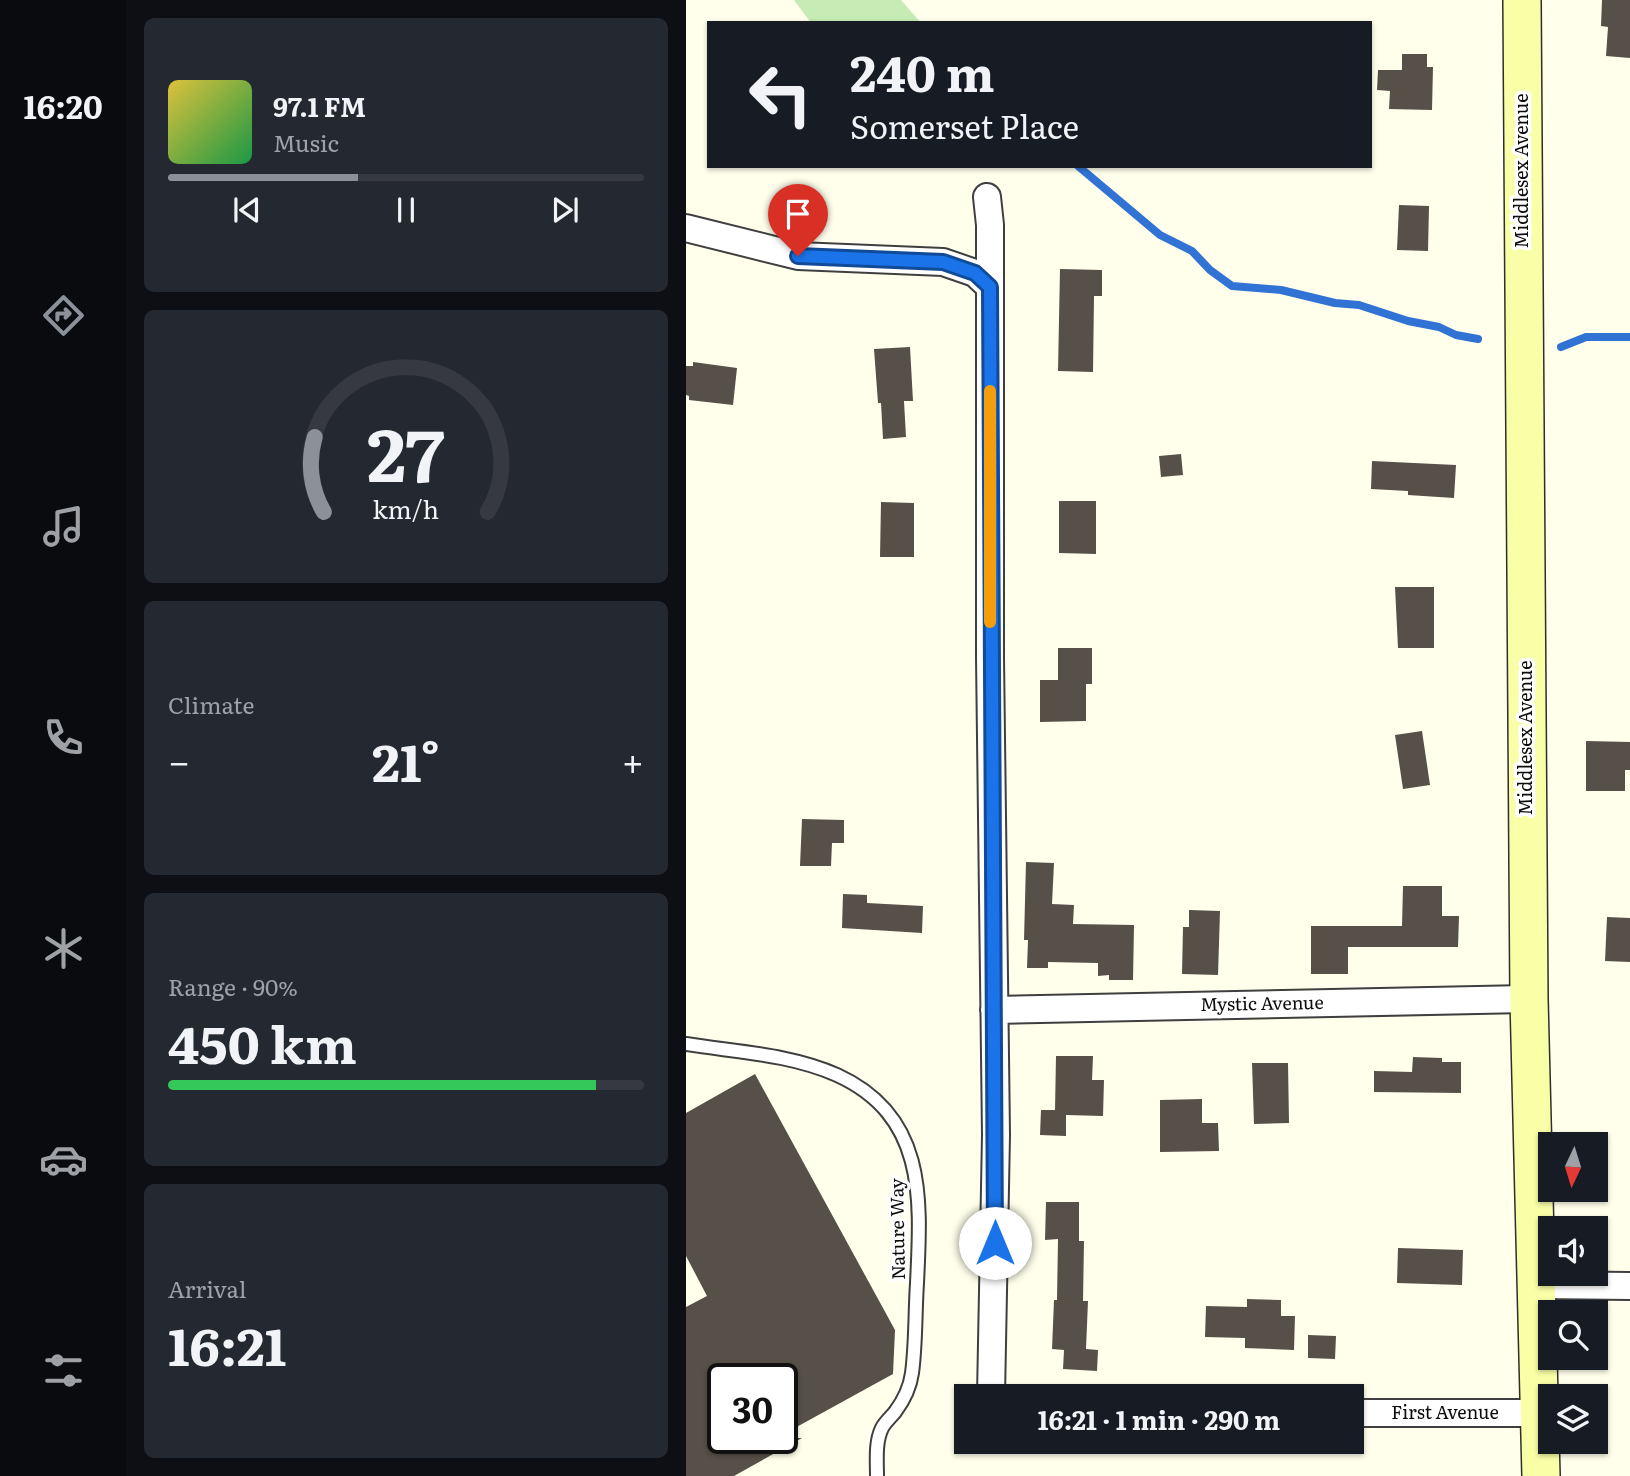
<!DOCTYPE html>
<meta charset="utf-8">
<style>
:root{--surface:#171b24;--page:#242831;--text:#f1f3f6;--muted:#9ea1a6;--line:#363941;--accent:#8c9099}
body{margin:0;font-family:Literata,serif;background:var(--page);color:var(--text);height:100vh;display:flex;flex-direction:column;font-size:26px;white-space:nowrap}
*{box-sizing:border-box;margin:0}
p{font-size:23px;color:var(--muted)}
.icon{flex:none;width:38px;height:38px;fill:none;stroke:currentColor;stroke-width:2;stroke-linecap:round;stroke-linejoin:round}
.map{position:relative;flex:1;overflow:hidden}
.side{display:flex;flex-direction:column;gap:18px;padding:18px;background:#0d0f14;width:560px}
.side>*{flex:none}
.top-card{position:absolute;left:21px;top:21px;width:665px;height:147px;border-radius:0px;box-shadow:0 2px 5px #0004;background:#171b24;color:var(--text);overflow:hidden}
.needle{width:46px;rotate:184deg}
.fabs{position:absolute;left:852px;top:1132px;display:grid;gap:14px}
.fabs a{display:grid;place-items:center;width:70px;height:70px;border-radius:0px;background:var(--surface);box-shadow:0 2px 5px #0004;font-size:35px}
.speed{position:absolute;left:21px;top:1363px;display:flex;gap:14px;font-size:35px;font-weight:700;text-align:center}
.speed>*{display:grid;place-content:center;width:91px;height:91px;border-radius:50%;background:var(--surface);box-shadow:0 2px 5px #0004;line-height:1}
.speed .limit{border:4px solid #111;border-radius:10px;background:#fff;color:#111}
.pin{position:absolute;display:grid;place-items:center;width:60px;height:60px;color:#fff;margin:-72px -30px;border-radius:50% 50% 50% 0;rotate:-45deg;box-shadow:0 0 7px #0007}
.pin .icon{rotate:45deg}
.me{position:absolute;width:77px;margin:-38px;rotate:0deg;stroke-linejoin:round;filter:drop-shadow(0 0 5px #0008)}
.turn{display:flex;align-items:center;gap:24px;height:147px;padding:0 28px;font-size:32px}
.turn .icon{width:91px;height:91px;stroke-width:2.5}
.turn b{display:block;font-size:49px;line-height:60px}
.big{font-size:52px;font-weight:700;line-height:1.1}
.side .card{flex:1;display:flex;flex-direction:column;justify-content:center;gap:10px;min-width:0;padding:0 24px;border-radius:10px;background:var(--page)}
.side .dial{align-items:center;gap:0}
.dial svg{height:182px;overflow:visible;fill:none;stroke:var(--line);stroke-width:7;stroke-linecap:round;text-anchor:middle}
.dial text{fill:var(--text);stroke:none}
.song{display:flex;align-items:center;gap:21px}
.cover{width:84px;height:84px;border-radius:10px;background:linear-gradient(135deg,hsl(50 70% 55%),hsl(140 70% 35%))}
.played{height:7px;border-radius:4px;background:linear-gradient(90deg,var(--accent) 40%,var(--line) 40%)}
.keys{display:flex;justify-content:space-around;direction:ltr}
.heat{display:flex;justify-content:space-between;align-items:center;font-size:38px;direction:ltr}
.charge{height:10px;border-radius:5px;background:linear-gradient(90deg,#34c759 90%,var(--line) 0)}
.trip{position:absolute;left:268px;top:1384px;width:410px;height:70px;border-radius:0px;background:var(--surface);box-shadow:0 2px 5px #0004;font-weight:700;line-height:70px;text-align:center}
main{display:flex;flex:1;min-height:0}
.dock{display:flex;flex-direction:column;width:126px;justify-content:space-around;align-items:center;background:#090b0e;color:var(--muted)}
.dock .icon{width:49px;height:49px}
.dock .on{color:var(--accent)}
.dock b{font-size:32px;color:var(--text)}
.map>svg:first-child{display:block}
.green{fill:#c6ebb4}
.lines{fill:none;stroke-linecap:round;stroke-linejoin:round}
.stream{stroke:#3173d4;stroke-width:8}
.building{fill:#565048}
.lane-casing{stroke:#3f3f3f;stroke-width:16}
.street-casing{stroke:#3f3f3f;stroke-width:30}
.secondary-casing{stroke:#2e2e2e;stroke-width:40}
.lane{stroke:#fff;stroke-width:12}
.street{stroke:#fff;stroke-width:26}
.secondary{stroke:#f8ffa7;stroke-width:37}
.route-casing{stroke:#114b97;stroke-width:18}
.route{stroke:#1a73e8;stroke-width:12}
.slow{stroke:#f59e0b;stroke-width:12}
.labels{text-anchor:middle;stroke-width:7;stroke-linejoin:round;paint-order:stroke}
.street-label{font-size:18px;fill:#0c0c0c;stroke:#fff}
</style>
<main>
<nav class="dock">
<b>16:20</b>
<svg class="icon on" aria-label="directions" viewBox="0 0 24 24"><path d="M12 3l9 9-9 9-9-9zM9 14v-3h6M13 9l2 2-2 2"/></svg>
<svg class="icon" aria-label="music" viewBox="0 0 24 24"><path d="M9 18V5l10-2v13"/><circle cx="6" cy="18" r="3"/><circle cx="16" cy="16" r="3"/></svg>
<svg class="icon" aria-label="phone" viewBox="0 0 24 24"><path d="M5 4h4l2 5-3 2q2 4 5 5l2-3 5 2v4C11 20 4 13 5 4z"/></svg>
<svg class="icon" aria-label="climate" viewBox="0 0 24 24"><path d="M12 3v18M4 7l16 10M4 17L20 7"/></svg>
<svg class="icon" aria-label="car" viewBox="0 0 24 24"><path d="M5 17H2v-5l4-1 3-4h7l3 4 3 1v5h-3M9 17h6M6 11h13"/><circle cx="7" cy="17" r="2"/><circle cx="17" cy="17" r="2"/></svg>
<svg class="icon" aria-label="filters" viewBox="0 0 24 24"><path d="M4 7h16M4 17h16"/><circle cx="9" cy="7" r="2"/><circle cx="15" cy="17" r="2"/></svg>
</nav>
<section class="side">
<div class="card">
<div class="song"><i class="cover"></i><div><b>97.1 FM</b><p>Music</p></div></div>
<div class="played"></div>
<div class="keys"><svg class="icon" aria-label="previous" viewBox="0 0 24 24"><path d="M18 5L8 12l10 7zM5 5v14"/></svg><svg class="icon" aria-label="pause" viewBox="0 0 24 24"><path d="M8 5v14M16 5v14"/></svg><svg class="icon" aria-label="next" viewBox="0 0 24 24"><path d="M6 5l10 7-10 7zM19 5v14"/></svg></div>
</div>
<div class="card dial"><svg viewBox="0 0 100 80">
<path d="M14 69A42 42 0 1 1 86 69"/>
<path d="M14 69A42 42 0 0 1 10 36" stroke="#8c9099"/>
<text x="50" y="56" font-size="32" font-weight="700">27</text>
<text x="50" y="72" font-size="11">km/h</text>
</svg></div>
<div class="card"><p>Climate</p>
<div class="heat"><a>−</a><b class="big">21°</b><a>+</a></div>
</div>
<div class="card"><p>Range · 90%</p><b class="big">450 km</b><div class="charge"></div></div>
<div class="card"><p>Arrival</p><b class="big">16:21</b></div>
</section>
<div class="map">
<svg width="944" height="1476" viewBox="0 0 944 1476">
<rect width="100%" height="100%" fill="#ffffec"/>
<path class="green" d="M 108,0 L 215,0 L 235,23 L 125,23 Z"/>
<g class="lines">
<path class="stream" d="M 392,166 L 474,235 L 506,251 L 524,270 L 546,286 L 595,290 L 649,303 L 673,305 L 722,321 L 753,327 L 770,335 L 792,339
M 875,347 L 900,337 L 944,337"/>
</g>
<path class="building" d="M 916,0 L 944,0 L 944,58 L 920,56 L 922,27 L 915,26 Z
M 716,54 L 741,54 L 741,67 L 747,67 L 746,110 L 703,109 L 704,91 L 691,90 L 692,70 L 716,70 Z
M 713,205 L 743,206 L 742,251 L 711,250 Z
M 374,269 L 416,270 L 416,296 L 408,296 L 407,372 L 372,371 Z
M 224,347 L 227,401 L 218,401 L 220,437 L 197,439 L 195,403 L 192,403 L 188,349 Z
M 7,362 L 51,368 L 47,405 L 3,400 L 3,396 L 0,395 L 0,366 L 7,366 Z
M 495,454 L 497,475 L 475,477 L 473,456 Z
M 686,461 L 770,465 L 768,498 L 722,495 L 722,491 L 685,489 Z
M 373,501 L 410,501 L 410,554 L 373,553 Z
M 195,502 L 228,503 L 228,557 L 194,557 Z
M 709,587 L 748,587 L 748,648 L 712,648 Z
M 372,648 L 406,648 L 406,684 L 400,684 L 400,721 L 354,722 L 354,680 L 372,680 Z
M 736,731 L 744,785 L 717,789 L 709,735 Z
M 900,741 L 944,742 L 944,770 L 939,770 L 939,791 L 900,791 Z
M 116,819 L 158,820 L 158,843 L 146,843 L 145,866 L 114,866 Z
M 340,862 L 368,863 L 366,904 L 388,905 L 387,924 L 448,925 L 447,980 L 423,980 L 423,975 L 412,976 L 412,963 L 362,962 L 362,968 L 341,968 L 342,940 L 338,940 Z
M 717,886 L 756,886 L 756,916 L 773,916 L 772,947 L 662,947 L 662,974 L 625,974 L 625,926 L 716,926 Z
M 157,894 L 181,895 L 181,903 L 237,906 L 236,933 L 156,928 Z
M 503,910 L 534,911 L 532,975 L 496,974 L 497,927 L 503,927 Z
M 921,917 L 944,918 L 944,962 L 919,961 Z
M 370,1056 L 407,1056 L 406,1080 L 418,1080 L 417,1116 L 380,1115 L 380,1136 L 354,1135 L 355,1110 L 369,1110 Z
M 727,1057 L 756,1058 L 756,1062 L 775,1062 L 775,1093 L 688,1092 L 688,1071 L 726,1072 Z
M 566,1063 L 602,1063 L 603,1123 L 568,1124 Z
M 69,1074 L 209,1330 L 207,1374 L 96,1435 L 96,1379 L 37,1379 L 37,1438 L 116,1438 L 48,1476 L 0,1476 L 0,1307 L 21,1296 L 0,1256 L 0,1113 Z
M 516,1099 L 516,1123 L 532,1123 L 533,1151 L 474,1152 L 474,1100 Z
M 360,1202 L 393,1202 L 393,1241 L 398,1241 L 397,1301 L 402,1301 L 400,1349 L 412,1350 L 411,1371 L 377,1369 L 378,1350 L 366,1349 L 368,1300 L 371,1300 L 372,1239 L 359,1240 Z
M 712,1248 L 777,1250 L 776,1285 L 711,1283 Z
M 561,1299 L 595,1300 L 595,1316 L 609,1316 L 608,1350 L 559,1348 L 559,1338 L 519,1337 L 520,1306 L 561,1307 Z
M 622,1335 L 650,1336 L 649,1359 L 622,1358 Z"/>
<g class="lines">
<g class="lane-casing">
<path id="lane" d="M 0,1044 C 50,1052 104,1054 151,1075 C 241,1116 235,1199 231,1283 C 229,1313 230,1343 226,1373 C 224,1388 218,1400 209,1412 C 205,1417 199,1422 196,1428 C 189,1442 191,1461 191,1476"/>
</g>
<g class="street-casing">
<path id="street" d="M 301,197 L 304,225 L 304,657 L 310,1135 L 305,1396
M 0,228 L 112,256 L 257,262 L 289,273 L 304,287
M 308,1010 L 843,999
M 850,1285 L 944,1286
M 665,1413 L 853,1413"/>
</g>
<g class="secondary-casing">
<path id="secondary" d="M 836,0 L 843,999 L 855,1476"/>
</g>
<use href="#lane" class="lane"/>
<use href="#street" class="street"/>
<use href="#secondary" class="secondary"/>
</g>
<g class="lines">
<g class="route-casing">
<path id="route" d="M 112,256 L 257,262 L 289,273 L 304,287 L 309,1243"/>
</g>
<use href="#route" class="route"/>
<path class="slow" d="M 304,391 L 304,622"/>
</g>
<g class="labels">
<g class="street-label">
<text transform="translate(836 171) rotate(-90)" y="6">Middlesex Avenue</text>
<text transform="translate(840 738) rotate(-90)" y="6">Middlesex Avenue</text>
<text transform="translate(576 1004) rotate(-1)" y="6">Mystic Avenue</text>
<text transform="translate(212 1229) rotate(-91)" y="6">Nature Way</text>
<text x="759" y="1419">First Avenue</text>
</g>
</g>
</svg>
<div class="fabs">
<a><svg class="needle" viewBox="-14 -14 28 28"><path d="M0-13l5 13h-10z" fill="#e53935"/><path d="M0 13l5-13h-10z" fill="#9ea1a6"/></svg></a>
<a><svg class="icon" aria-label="sound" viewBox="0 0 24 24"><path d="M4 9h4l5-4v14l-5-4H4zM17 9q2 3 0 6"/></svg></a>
<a><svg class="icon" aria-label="search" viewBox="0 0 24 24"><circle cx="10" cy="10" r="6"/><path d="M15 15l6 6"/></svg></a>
<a><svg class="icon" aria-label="layers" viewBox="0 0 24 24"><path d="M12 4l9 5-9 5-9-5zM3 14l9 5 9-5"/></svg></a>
</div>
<div class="speed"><div class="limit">30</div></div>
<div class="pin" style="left:112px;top:256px;background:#d93025"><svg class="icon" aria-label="arrive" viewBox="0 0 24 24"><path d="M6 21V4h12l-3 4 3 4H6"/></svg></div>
<svg class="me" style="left:309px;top:1243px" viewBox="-20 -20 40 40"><circle r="19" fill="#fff"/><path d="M0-13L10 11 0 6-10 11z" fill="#1a73e8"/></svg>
<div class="trip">16:21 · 1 min · 290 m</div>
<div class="top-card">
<div class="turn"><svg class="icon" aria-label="left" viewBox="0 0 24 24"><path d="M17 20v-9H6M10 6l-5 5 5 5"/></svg><div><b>240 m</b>Somerset Place</div></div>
</div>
</div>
</main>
